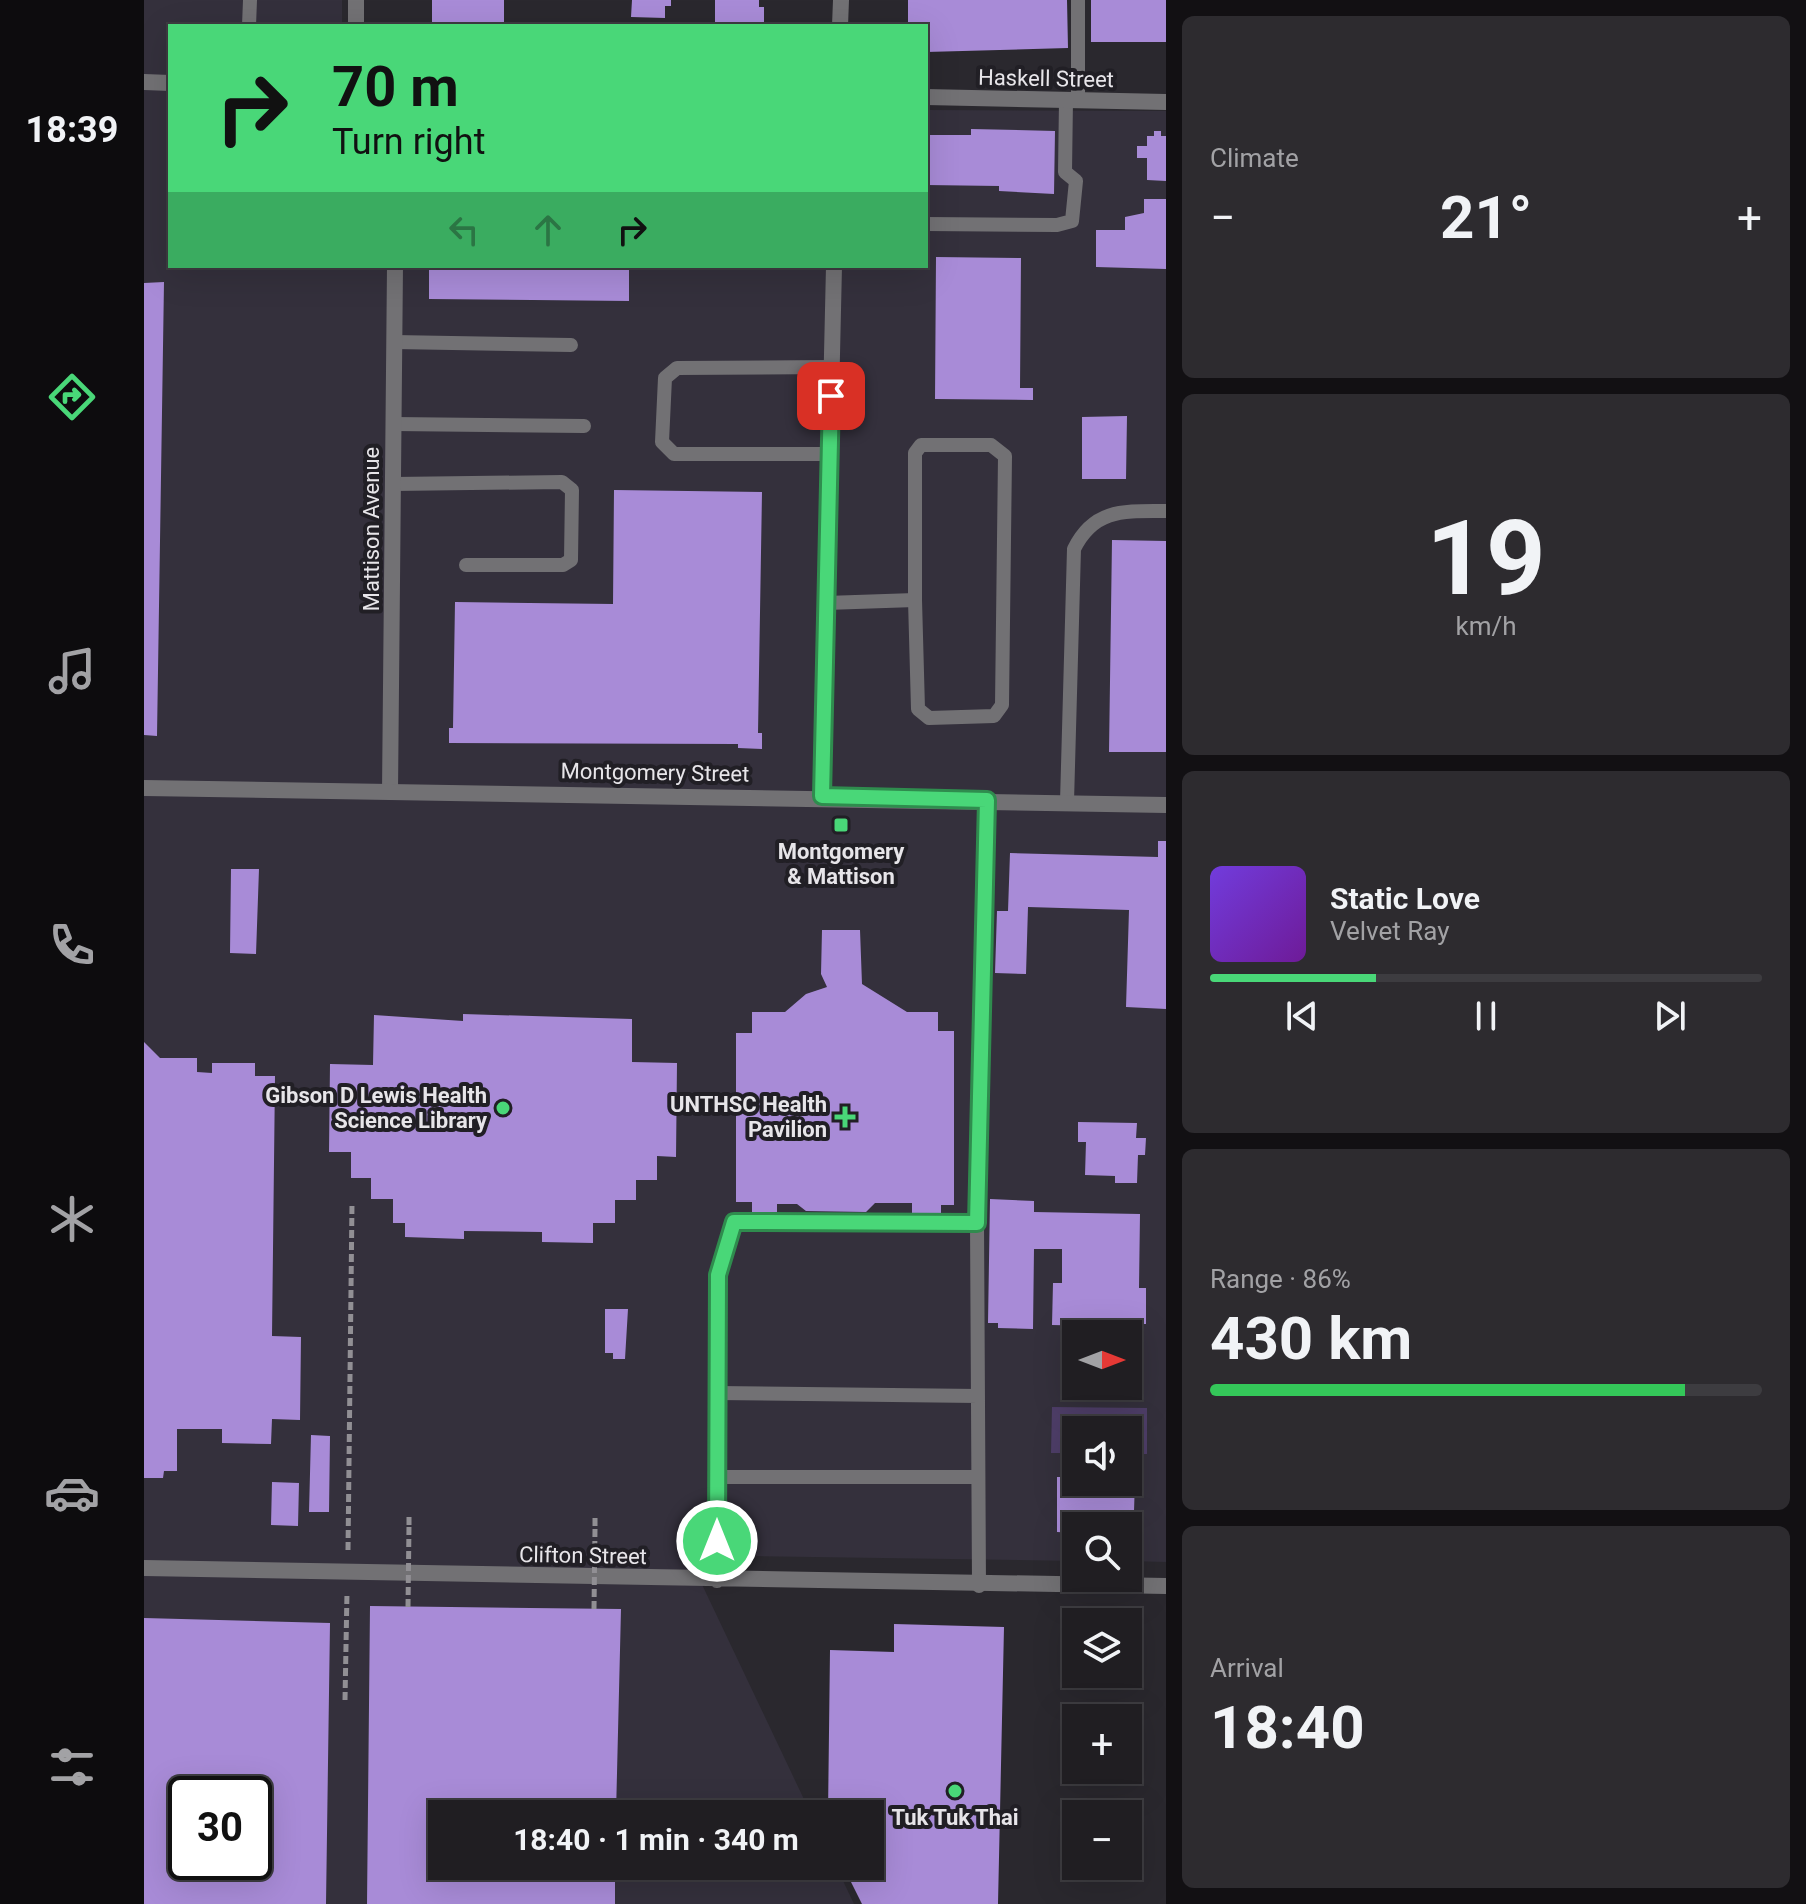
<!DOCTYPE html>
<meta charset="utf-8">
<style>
:root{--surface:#201e22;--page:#2d2b2f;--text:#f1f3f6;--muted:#a2a2a5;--line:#3d3c40;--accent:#49d778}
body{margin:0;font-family:Roboto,sans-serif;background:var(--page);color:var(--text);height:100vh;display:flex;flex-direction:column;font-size:30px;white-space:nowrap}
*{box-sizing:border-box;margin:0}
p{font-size:26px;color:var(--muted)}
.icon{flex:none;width:44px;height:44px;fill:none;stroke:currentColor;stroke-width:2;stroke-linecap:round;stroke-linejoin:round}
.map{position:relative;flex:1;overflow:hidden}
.panel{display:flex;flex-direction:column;gap:16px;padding:16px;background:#121013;width:640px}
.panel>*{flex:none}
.banner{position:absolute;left:24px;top:24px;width:760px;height:244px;border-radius:0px;box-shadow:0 8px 32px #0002,0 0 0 2px var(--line);background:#49d778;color:#111;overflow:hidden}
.needle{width:52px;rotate:90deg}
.tools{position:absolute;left:918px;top:1320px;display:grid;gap:16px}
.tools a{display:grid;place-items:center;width:80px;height:80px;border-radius:0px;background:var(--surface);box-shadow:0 8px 32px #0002,0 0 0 2px var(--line);font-size:40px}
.speed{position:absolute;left:24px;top:1776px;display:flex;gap:16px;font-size:40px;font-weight:700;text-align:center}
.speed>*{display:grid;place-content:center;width:104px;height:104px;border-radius:50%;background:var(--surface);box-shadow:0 8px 32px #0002,0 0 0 2px var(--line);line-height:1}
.speed .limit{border:4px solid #111;border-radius:12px;background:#fff;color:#111}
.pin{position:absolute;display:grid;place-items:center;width:68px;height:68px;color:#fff;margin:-34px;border-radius:16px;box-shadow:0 4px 12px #0006}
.me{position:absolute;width:88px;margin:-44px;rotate:0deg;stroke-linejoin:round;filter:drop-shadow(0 0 6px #0008)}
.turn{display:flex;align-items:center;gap:28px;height:168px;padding:0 32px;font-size:36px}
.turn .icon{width:104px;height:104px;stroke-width:2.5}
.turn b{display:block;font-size:56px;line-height:68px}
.lanes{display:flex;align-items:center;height:76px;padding:0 32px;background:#0003;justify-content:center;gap:40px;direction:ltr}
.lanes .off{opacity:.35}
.big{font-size:60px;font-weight:700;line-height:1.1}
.panel .widget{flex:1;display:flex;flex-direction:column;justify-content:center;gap:12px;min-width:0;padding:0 28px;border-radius:12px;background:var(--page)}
.panel .dial{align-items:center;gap:0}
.dial b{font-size:104px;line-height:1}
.song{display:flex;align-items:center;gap:24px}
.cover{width:96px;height:96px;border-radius:12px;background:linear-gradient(135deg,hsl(260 70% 55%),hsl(280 70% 35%))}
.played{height:8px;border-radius:4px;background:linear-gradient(90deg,var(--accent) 30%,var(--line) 30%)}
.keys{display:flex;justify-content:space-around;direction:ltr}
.heat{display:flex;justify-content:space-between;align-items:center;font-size:44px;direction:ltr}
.charge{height:12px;border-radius:6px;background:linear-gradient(90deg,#34c759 86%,var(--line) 0)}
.trip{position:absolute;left:284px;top:1800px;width:456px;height:80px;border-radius:0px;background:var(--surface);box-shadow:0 8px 32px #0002,0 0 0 2px var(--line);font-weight:700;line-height:80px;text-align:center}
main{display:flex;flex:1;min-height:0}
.menu{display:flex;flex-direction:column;width:144px;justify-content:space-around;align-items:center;background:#0d0c0e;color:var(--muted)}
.menu .icon{width:56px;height:56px}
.menu .on{color:var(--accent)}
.menu b{font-size:36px;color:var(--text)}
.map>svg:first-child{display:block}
.built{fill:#34303c;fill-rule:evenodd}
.green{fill:#4e3e68}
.building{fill:#a88bd7;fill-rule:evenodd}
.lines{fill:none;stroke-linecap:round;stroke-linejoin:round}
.path{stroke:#918f94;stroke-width:5;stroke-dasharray:8 4;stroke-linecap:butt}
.service{stroke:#727174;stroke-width:14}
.minor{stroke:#727174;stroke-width:16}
.tertiary{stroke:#727174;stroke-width:16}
.path-bridge{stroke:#918f94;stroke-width:5;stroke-dasharray:8 4;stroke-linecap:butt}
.route-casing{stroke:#2f8c4e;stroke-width:20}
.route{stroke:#49d778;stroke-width:14}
.poi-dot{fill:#49d778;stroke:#211f25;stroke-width:3}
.labels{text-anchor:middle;stroke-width:8;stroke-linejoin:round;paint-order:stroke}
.street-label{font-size:22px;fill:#e7e5e9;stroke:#211f25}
.poi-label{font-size:22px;font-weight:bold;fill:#e7e5e9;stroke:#211f25}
</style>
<main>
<nav class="menu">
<b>18:39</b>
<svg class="icon on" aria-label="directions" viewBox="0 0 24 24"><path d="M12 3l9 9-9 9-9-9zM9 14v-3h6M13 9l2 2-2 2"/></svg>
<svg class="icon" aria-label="music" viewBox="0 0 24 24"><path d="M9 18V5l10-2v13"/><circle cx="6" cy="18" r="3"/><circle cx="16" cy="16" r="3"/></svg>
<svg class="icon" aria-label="phone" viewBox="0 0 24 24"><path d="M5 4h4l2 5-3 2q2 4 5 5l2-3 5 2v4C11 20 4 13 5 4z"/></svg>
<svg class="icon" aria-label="climate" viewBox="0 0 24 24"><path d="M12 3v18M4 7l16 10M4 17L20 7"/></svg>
<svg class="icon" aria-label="car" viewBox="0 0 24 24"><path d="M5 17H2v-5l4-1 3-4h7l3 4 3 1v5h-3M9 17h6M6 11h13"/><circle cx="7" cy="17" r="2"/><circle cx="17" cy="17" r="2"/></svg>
<svg class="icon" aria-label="filters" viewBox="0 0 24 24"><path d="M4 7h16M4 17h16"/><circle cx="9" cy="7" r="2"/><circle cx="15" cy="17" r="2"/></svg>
</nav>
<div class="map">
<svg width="1022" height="1904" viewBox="0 0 1022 1904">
<rect width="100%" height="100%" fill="#2a282e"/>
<path class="built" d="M 0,0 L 198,0 L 198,26 L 26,26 L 26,266 L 782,266 L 782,110 L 1022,111 L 1022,1562 L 984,1561 L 984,1526 L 932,1526 L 932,1561 L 544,1555 L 667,1814 L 298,1814 L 298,1866 L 692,1866 L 710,1904 L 0,1904 ZM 932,1334 L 984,1334 L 984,1386 L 932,1386 ZM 932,1430 L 984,1430 L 984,1482 L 932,1482 ZM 42,1794 L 110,1794 L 110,1862 L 42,1862 Z"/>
<path class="green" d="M 908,1407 L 1003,1408 L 1003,1454 L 984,1454 L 984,1430 L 932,1430 L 932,1453 L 907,1453 Z"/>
<path class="building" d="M 288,0 L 360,0 L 360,26 L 288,26 Z
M 488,0 L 527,0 L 527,6 L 521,6 L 521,18 L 487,17 Z
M 571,0 L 615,0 L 615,7 L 620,7 L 620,26 L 571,26 Z
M 764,0 L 923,0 L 924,48 L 782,52 L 782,26 L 764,26 Z
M 947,0 L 1022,0 L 1022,42 L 947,42 Z
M 827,129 L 911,131 L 910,194 L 855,191 L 855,186 L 782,185 L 782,135 L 827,135 Z
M 1010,131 L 1017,131 L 1017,136 L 1022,136 L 1022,181 L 1003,180 L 1003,158 L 993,158 L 993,146 L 1003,146 L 1003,136 L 1010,136 Z
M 1000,199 L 1022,199 L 1022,269 L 952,267 L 952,230 L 981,230 L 981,217 L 1000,213 Z
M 792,257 L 877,258 L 876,388 L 889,388 L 889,400 L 791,399 Z
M 285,266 L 485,266 L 485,301 L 285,299 Z
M 20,282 L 13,736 L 0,735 L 0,283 Z
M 983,416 L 982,479 L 938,479 L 938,417 Z
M 470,490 L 618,492 L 614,733 L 618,733 L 618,749 L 594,748 L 594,744 L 305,743 L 305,728 L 309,728 L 311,602 L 469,604 Z
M 968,540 L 1022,541 L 1022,752 L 965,752 Z
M 1014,841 L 1022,841 L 1022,1009 L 982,1007 L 985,910 L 884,907 L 882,974 L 851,973 L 853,911 L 864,911 L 866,853 L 1014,857 Z
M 87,869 L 115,869 L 112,954 L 86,953 Z
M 678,930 L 716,930 L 718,984 L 763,1012 L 794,1012 L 794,1031 L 810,1031 L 810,1205 L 797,1205 L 797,1215 L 768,1215 L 768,1203 L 731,1203 L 722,1212 L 662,1211 L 653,1204 L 633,1204 L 633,1212 L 608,1212 L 608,1202 L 592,1202 L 592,1033 L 608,1033 L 608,1012 L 641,1012 L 662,994 L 683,987 L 677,974 Z
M 319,1014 L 488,1019 L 488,1062 L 533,1063 L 532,1157 L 513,1156 L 513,1180 L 492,1180 L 492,1200 L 471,1200 L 471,1223 L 449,1223 L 449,1243 L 398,1242 L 398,1232 L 320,1231 L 320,1239 L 261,1237 L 261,1223 L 249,1223 L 249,1199 L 227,1199 L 227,1178 L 207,1178 L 207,1152 L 185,1152 L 186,1064 L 229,1065 L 230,1015 L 319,1021 Z
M 0,1042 L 16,1058 L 53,1058 L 53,1072 L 68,1073 L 68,1063 L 111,1063 L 111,1076 L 131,1076 L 128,1336 L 157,1337 L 156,1420 L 128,1419 L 127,1444 L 78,1443 L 78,1429 L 33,1429 L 33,1471 L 20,1471 L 19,1478 L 0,1478 Z
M 934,1122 L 993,1123 L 992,1138 L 1002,1138 L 1001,1155 L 994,1155 L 993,1183 L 971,1183 L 971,1176 L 941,1175 L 942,1142 L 934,1142 Z
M 846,1199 L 890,1201 L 890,1212 L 996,1214 L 995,1288 L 1002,1288 L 1002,1324 L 995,1324 L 994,1382 L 984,1382 L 984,1334 L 949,1334 L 950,1326 L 908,1325 L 909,1283 L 918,1283 L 918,1249 L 890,1249 L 889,1329 L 854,1328 L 854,1323 L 844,1323 Z
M 461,1309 L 484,1309 L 481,1359 L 469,1359 L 469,1353 L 461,1353 Z
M 167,1435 L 186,1436 L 185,1512 L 165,1512 Z
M 913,1477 L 932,1477 L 932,1482 L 984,1482 L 984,1478 L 991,1478 L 990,1512 L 981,1512 L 980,1526 L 932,1526 L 932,1533 L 913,1532 Z
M 128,1482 L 155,1483 L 154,1526 L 127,1525 Z
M 226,1606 L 477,1609 L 472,1814 L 298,1814 L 298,1866 L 471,1866 L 471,1904 L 223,1904 Z
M 0,1618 L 186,1623 L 182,1904 L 0,1904 ZM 42,1794 L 110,1794 L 110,1862 L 42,1862 Z
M 750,1624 L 860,1627 L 854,1904 L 718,1904 L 699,1866 L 726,1866 L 726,1814 L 684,1814 L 686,1650 L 750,1652 Z"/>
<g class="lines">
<path class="path" d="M 265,1517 L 265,1526
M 451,1518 L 451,1529
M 204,1550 L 208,1203
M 201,1700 L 203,1592"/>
<path class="service" d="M 105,26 L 106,0
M 934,100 L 934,0
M 782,224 L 913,225 L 928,221 L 932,181 L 921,172 L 922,100
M 250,342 L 427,345
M 250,424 L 440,426
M 686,454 L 530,454 L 518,442 L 521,378 L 533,368 L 688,367
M 250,484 L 418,482 L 428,490 L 427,560 L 419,565 L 322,565
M 682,603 L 771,600 L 771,453 L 777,445 L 847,445 L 861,456 L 858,705 L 850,716 L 785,718 L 774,709 L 771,600
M 923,802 L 930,549 C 950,508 981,511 1022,511
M 590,1222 L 833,1223 L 835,1586
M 833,1223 L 843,800
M 573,1393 L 834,1396
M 573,1477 L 834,1477"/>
<path class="minor" d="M 212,26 L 212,0
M 696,26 L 697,0
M 0,82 L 26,83
M 782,97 L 1022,102
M 246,792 L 251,266
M 678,796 L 690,266
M 0,1568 L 1022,1586
M 573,1580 L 574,1275 L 590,1222"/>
<path class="tertiary" d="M 0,788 L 1022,805"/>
<path class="path-bridge" d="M 264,1607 L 265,1526
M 450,1609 L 451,1529"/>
</g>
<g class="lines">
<g class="route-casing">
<path id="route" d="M 573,1541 L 574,1275 L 590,1222 L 833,1223 L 843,800 L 678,796 L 687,396"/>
</g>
<use href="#route" class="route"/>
</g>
<g class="poi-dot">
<rect x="689" y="817" width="16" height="16" rx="4"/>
<circle cx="359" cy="1108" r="8"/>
<path d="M697 1105h8v8h8v8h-8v8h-8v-8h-8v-8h8z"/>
<circle cx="811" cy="1791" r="8"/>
</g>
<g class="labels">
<g class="street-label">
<text transform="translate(902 78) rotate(1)" y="8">Haskell Street</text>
<text transform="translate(227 529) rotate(-90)" y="8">Mattison Avenue</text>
<text transform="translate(511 772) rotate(1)" y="8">Montgomery Street</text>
<text transform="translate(439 1555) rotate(1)" y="8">Clifton Street</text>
</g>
<g class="poi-label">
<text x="697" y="859">Montgomery<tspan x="697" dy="25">&amp; Mattison</tspan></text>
<text x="343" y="1103" text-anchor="end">Gibson D Lewis Health<tspan x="343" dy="25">Science Library</tspan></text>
<text x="683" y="1112" text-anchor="end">UNTHSC Health<tspan x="683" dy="25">Pavilion</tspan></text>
<text x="811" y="1825">Tuk Tuk Thai</text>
</g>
</g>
</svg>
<div class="tools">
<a><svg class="needle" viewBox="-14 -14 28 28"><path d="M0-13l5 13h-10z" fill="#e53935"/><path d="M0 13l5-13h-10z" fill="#a2a2a5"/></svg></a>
<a><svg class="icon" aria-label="sound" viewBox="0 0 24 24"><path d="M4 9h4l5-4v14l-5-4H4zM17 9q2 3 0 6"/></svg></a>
<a><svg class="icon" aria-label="search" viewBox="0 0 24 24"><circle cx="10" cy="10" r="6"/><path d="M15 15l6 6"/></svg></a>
<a><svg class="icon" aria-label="layers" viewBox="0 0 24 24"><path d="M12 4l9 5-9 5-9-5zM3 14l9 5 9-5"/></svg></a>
<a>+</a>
<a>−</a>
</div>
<div class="speed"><div class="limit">30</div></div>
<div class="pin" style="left:687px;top:396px;background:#d93025"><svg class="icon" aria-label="arrive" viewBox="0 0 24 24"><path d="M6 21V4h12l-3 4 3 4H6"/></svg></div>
<svg class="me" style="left:573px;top:1541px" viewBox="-20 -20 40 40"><circle r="17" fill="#49d778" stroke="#fff" stroke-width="3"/><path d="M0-11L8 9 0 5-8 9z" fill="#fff"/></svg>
<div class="trip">18:40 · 1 min · 340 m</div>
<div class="banner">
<div class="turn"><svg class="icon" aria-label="right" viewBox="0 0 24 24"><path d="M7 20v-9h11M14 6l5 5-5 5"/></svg><div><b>70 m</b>Turn right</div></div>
<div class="lanes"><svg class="icon off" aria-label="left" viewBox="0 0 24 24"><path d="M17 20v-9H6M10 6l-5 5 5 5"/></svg><svg class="icon off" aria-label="ahead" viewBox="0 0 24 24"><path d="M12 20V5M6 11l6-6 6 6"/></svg><svg class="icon" aria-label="right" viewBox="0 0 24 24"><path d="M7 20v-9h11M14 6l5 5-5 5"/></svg></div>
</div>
</div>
<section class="panel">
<div class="widget"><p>Climate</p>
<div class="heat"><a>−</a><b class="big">21°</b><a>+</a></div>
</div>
<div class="widget dial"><b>19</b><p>km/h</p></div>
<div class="widget">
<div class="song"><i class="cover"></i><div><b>Static Love</b><p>Velvet Ray</p></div></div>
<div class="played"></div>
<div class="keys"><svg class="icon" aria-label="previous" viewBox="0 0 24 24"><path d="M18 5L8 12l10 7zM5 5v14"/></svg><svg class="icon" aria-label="pause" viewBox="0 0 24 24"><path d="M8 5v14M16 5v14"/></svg><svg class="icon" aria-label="next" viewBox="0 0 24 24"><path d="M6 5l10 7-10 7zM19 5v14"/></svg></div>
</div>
<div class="widget"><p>Range · 86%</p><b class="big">430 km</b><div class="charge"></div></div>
<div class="widget"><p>Arrival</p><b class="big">18:40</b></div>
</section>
</main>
